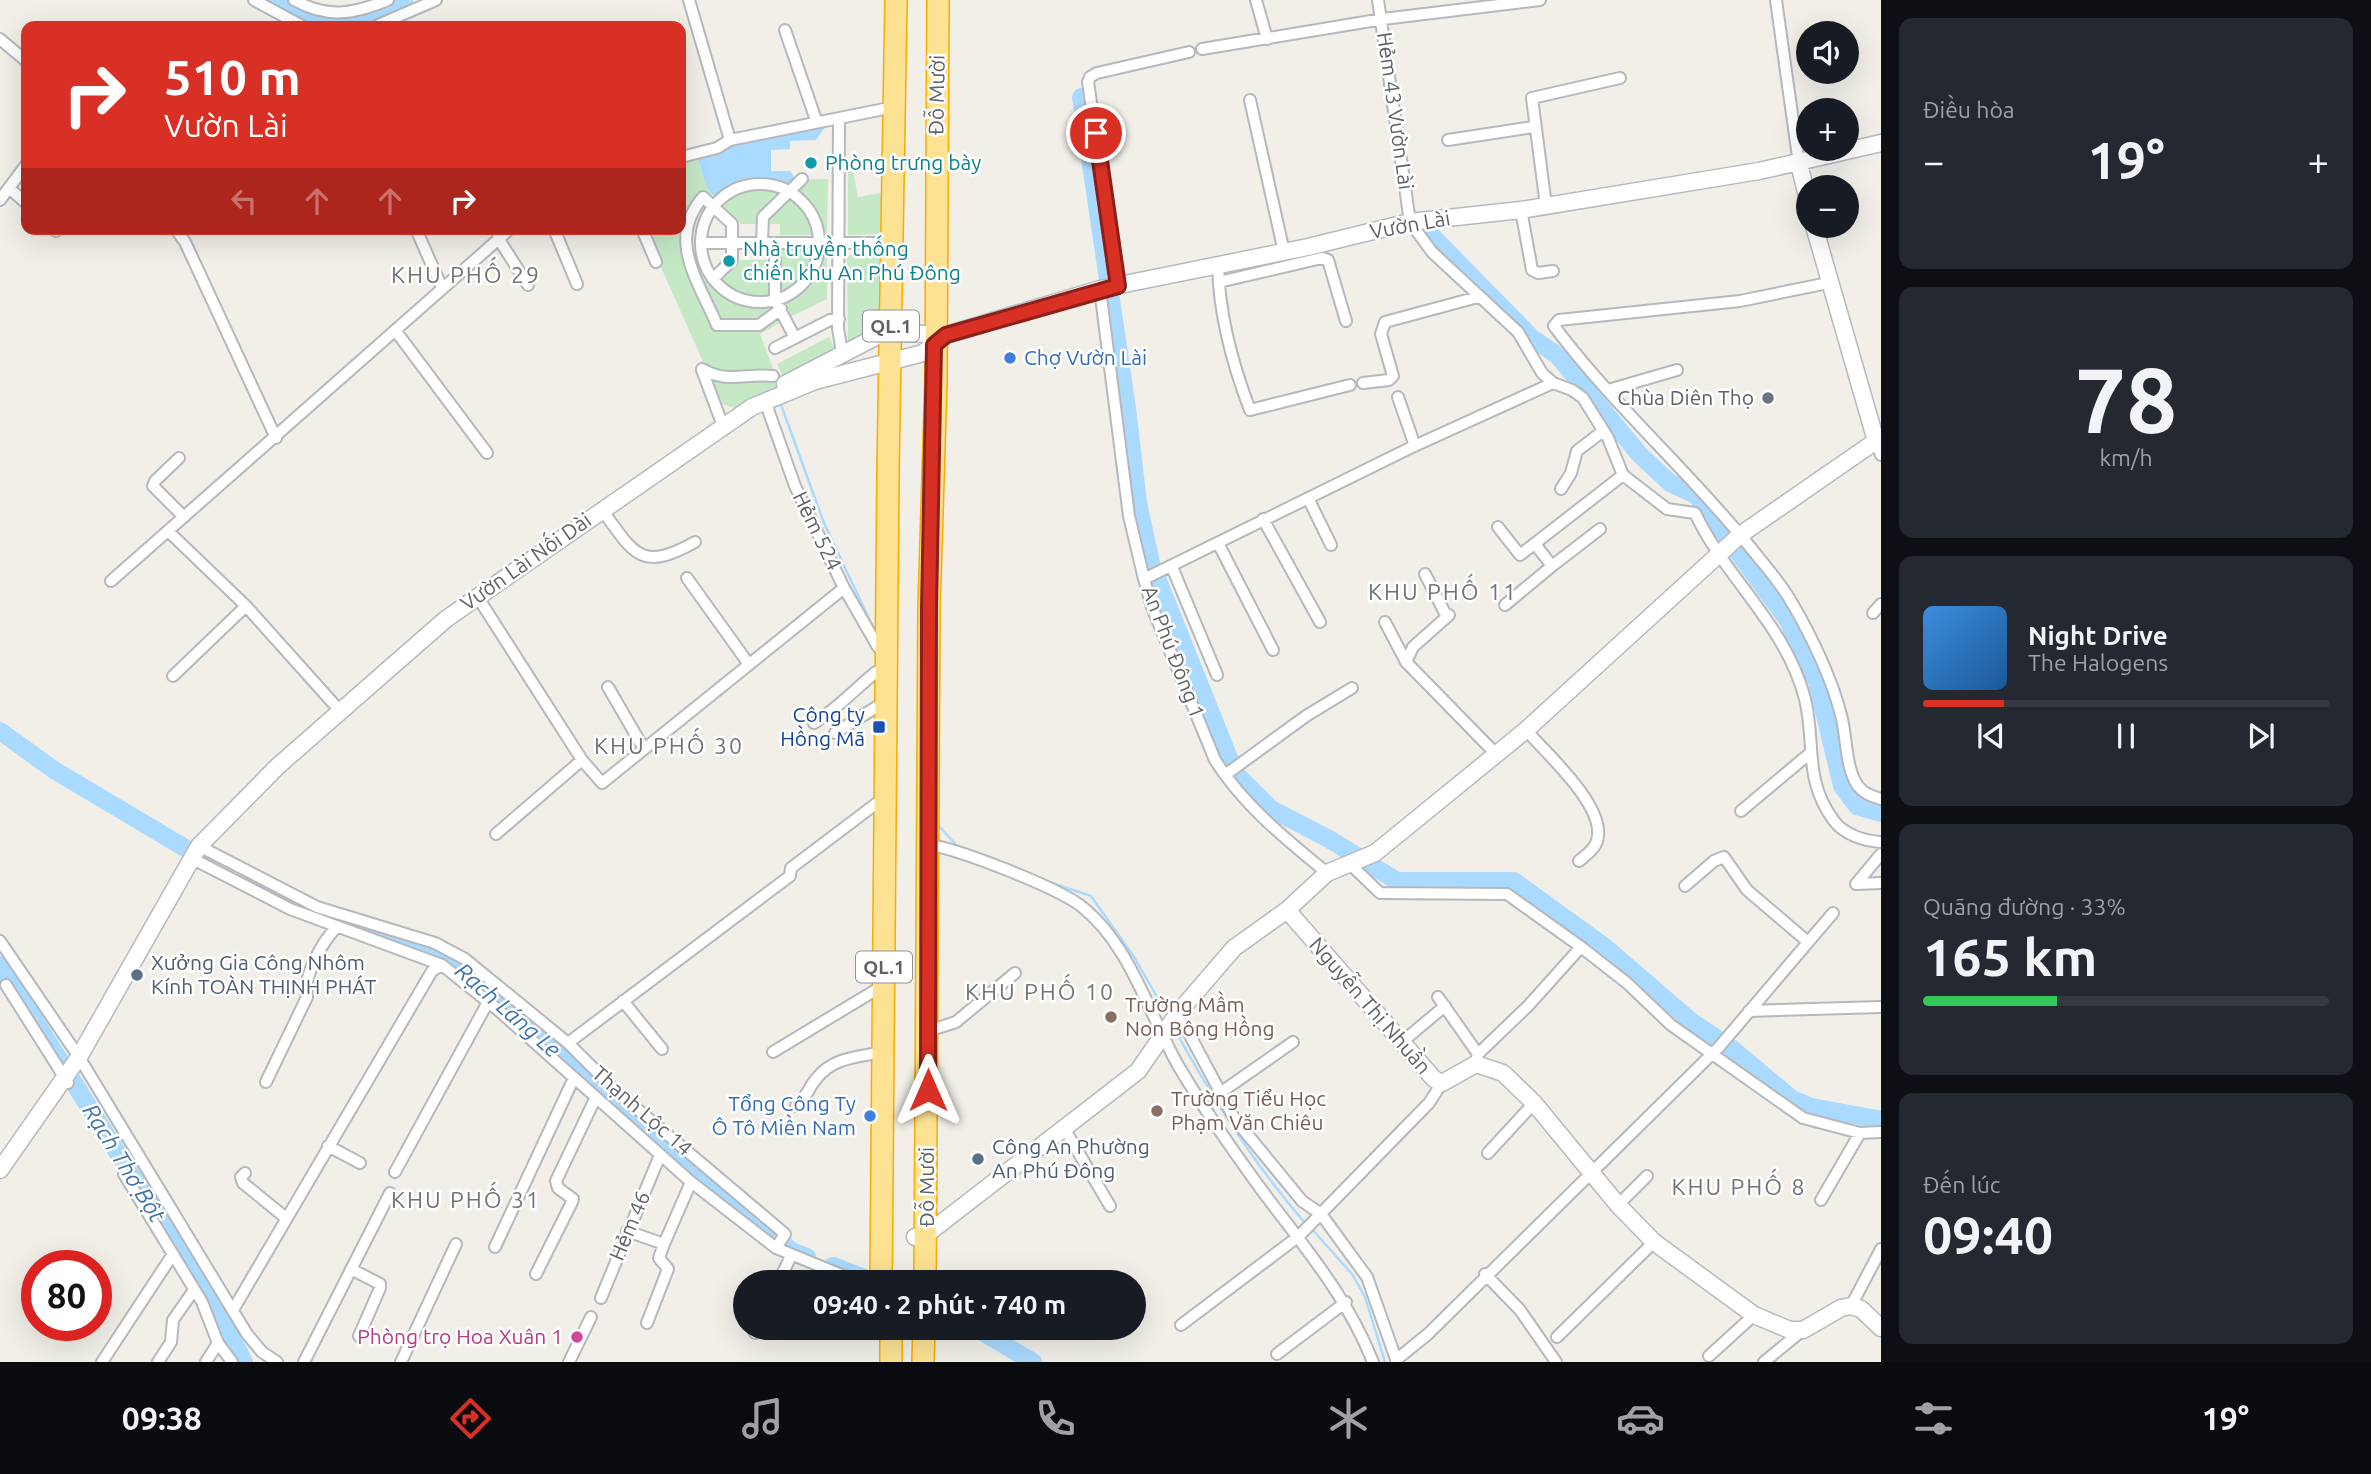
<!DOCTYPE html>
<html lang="vi">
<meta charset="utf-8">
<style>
:root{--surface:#171b24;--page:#242831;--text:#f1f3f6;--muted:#9ea1a6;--line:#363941;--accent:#d93025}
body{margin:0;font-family:Ubuntu,sans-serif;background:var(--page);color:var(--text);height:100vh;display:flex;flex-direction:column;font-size:26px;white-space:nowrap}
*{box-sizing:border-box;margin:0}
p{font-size:23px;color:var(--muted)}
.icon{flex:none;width:38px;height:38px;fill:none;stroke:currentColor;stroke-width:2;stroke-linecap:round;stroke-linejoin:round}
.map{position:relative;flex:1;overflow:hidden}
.drawer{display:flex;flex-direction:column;gap:18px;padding:18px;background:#0d0f14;width:490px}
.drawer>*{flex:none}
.guide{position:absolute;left:21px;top:21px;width:665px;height:214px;border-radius:14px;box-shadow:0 7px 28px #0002;background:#d93025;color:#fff;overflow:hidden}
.buttons{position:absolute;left:1796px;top:21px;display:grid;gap:14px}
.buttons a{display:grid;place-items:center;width:63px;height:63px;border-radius:50%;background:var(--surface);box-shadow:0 7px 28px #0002;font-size:35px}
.speed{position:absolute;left:21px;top:1250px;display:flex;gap:14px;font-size:35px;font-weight:700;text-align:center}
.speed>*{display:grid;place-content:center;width:91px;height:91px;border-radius:50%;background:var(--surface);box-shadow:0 7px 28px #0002;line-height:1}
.speed .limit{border:10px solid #d22;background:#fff;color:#111}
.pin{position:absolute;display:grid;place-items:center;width:60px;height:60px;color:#fff;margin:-30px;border:4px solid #fff;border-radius:50%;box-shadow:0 2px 7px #0007}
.me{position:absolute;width:77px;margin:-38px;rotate:0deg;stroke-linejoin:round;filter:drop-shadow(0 0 5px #0008)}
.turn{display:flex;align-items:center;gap:24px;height:147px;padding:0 28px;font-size:32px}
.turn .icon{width:91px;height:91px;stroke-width:2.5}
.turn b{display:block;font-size:49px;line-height:60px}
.lanes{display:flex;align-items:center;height:66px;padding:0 28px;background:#0003;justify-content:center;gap:35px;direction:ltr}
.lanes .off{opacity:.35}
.big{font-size:52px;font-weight:700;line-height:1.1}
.drawer .card{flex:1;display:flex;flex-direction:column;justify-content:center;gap:10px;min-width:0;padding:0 24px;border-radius:14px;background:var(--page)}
.drawer .dial{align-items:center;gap:0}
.dial b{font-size:91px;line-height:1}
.song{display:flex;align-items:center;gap:21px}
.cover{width:84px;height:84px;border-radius:10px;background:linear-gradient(135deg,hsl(210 70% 55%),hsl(210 70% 35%))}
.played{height:7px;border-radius:4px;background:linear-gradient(90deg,var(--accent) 20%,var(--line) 20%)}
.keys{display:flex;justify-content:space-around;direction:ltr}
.heat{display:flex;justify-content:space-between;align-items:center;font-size:38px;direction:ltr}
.charge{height:10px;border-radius:5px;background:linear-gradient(90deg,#34c759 33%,var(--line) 0)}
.trip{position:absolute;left:733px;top:1270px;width:413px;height:70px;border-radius:35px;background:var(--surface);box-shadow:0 7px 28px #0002;font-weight:700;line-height:70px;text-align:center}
.tab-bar{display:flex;height:112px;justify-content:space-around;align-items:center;background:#090b0e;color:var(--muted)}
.tab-bar .icon{width:49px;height:49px}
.tab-bar .on{color:var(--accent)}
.tab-bar b{font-size:32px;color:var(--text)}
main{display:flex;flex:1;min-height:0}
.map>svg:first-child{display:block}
.green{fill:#c5e8c5}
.water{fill:#aadaff}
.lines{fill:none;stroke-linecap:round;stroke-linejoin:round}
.stream{stroke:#aadaff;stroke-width:2.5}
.river{stroke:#aadaff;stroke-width:18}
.street-casing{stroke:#b5b8bc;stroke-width:14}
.secondary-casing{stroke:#b6babf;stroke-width:19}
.highway-casing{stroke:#f9ab00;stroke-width:24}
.street{stroke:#fff;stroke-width:10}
.secondary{stroke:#fff;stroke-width:16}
.highway{stroke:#fde293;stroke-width:21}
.route-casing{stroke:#8d1f18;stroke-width:18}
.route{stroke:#d93025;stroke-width:12}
.culture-dot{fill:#0f9aa8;stroke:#fff;stroke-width:2.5}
.shop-dot{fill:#3f7fe0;stroke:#fff;stroke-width:2.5}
.worship-dot{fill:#6b7280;stroke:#fff;stroke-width:2.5}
.transit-dot{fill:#1a4fb4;stroke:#fff;stroke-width:2.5}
.service-dot{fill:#5c6f8a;stroke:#fff;stroke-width:2.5}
.education-dot{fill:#8d6e63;stroke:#fff;stroke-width:2.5}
.hotel-dot{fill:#d1479c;stroke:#fff;stroke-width:2.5}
.labels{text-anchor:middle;stroke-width:5;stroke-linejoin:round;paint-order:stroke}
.shield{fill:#fff;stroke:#8f9295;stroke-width:2}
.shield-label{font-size:19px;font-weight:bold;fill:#5f6368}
.street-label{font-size:21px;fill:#5f6368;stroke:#fff}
.culture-label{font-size:21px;fill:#0d838f;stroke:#fff;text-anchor:start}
.shop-label{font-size:21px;fill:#366cbe;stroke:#fff;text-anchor:start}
.worship-label{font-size:21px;fill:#5b616d;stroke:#fff;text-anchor:end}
.transit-label{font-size:21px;fill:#164399;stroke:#fff;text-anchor:end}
.service-label{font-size:21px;fill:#4e5e75;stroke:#fff;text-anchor:start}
.education-label{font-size:21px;fill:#785e54;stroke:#fff;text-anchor:start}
.hotel-label{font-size:21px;fill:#b23c85;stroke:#fff;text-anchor:end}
.neighbourhood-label{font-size:23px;letter-spacing:2px;fill:#70757a;stroke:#fff}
.water-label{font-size:23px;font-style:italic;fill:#4174aa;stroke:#fff}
</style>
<main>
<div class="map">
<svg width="1881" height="1362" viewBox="0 0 1881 1362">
<rect width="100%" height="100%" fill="#f1efe8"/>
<path class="green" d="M 697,156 L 706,186 L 713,195 L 705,203 L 709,208 L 702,214 L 696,207 L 688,221 L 696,277 L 702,271 L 709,283 L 713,279 L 718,282 L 741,260 L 771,260 L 783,321 L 760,334 L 774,371 L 723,377 L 705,366 L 644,229 L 681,229 L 681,161 Z
M 848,162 L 851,162 L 858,197 L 886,192 L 886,234 L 848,235 Z
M 809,179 L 828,179 L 827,235 L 780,235 L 780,224 L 767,224 L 767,219 Z
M 765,184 L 784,189 L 758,215 L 758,224 L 741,224 L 718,201 L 734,190 Z
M 780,250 L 827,250 L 827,299 L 790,317 L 780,299 Z
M 854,252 L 885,252 L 884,328 L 848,344 L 847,257 Z
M 829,337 L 836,351 L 784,378 L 777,364 Z
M 708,374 L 772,379 L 777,387 L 741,411 L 723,404 Z"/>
<path class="water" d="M 828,123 L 816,140 L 790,141 L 790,149 L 771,150 L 771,171 L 790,171 L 795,178 L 784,189 C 760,180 737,184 718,201 L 706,186 L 697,156 L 737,141 Z"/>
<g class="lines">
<path class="stream" d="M 780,402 L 824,523 L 876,634
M 938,825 L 959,848
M 976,853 L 1002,863
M 1037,878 L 1091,896 L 1134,957 L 1168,1016
M 1174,1028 C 1212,1098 1253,1163 1305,1223
M 1310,1227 L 1352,1274 L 1365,1297 L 1385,1362"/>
<path class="river" d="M 266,0 L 313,23 L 328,26 L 404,0
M 1081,97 L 1127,408 L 1138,503 L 1151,563 L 1235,773 L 1271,809 L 1329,839 L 1397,881 L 1514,881 L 1605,947 L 1692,1022 L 1731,1048 L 1792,1099 L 1812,1107 L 1881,1120
M 1426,230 L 1531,337 L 1558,356 L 1640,455 L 1670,483 L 1696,495 L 1787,619 L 1817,682 L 1842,786 L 1857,806 L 1881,813
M 0,731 L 54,770 L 207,861
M 251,884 L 312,912 L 423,947 L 456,964 L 691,1171 L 792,1251 L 807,1257
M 0,965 L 225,1324 L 244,1362
M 833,1266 L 872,1281
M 976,1328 L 1033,1362"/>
<g class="street-casing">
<path id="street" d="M 254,0 L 302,26
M 294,0 C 328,19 353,14 388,0
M 689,0 L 730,140
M 1256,0 L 1267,39
M 1378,0 L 1410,222 L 1432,252 L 1518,332 L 1542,373 L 1553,383 L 1572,390 L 1583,398 L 1608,438 L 1623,475 L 1667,509 L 1695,513 C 1726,579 1786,625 1805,699 C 1816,744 1803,779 1834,821 C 1845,835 1864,841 1881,842
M 1776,0 L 1799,164
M 376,26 L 436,0
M 785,30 L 816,120
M 0,39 L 26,61
M 1202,49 L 1383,19 L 1540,0
M 1250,100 L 1284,252
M 839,124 L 838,328 L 842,353
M 1448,140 L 1533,127
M 681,157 L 717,148 L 730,140 L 894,107
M701 243a59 59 0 1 1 118 0a59 59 0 1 1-118 0Z
M 9,188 L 26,203
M 0,200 L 26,165
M 1546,206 L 1532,98 L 1620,78
M 1521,210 L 1532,270 L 1538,273 L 1553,271
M 55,229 L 56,231
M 416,229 L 442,288
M 554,229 L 577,284
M 642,229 L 656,262
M 177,231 L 185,242 L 276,438
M 498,238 L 528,285
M 762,242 L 763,217 L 802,179
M 701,243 L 892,243
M 775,243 L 775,300 L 795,338
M 1218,265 C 1219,316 1232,363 1250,410 L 1350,385
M 713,279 L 732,260 L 732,224 L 703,197 C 666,240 699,282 717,325 L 759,325 L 781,309
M 1219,282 L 1322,258 L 1328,260 L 1346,321
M 1828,283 L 1740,301 L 1559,320 L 1554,326 C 1614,406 1689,471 1751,548 C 1765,566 1781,583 1792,603 C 1811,635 1832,679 1841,715 C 1847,736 1845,768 1858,786 C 1864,794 1872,796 1881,799
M 1118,286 L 1088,82 L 1090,77 L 1097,73 L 1189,52
M 1100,289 L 1129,516 L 1144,579 L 1152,607 L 1215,760 C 1244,806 1286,839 1327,873
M 395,330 L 487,453
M 775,348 L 830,320 L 839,319
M 702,369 C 728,384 745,373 773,376
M 702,370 L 723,426
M 1363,383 L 1389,380 L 1393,376 L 1381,334 L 1385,322 L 1478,297
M 1608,390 L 1677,370
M 1398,397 L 1415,446
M 765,401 L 795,486 L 844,588 L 878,647 L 886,651
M 1876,441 L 1881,455
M 179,458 L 155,481 L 153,486 L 184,517
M 1561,489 L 1571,473 L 1577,451 L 1603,431
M 1308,498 L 1331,545
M 602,510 C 634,553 640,573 695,542
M 1263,519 L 1320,622
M 1498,527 L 1520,555 L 1623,475
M 168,531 L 246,606 L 341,712
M 1218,543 L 1273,650
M 1552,566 L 1600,529
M 1172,567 L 1217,675
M 1425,574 L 1447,617
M 687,578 L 748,663
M 1144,579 L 1410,448 L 1553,383
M 111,581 L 510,229
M 477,596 L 582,760 L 602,783 L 844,588
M 1505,605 L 1552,566 L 1535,544
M 1873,613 L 1881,604
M 1385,622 L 1406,662 L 1496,754
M 1406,662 L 1413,647 L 1449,615
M 173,676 L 246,606
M 608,687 L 644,749
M 814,723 C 837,709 855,689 876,672 L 886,673
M 1526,730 C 1547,754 1602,803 1598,836 C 1597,848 1587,854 1579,861
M 835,733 L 886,701
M 1225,775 L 1306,716 L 1352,688
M 1741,811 L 1809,754
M 496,834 L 582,760
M 924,844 C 955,847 1056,887 1081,906 C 1130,944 1149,1015 1179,1067 C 1203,1107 1231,1148 1258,1185 C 1302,1245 1345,1292 1373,1362
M 199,846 L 317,907 L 435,943 L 465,959 L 568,1043 L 616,1091 L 785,1234 L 776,1248
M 191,858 L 290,909 L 442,965
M 1350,864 L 1380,893 L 1507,894 L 1581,947
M 1856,884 L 1881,854
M 1856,884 L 1881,883
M 1685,886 L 1714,861 L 1724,857 L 1747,890 L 1808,942
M 0,941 L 79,1057 L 247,1334 L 262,1352 L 277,1362
M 6,985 L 68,1083
M 1438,997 L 1478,1054 L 1477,1058
M 623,1001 L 662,1049
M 1749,1011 L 1881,1007
M 1178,1013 L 1234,1118 L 1302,1201 L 1321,1214 L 1367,1277 L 1397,1362
M 928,1031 L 956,1022 L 1015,973
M 1402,1042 L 1445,1006
M 568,1043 L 790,876 L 791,868 L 885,797
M 773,1052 L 884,985
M 1478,1054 L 1528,1006 L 1581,947 L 1627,983 L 1671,1025 L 1803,1118 L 1860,1133 L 1881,1132
M 266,1082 L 307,997 C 302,978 323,940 337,927
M 1220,1093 L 1293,1042
M 796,1106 C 810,1093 807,1090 816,1079 C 833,1057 858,1057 883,1052
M 1064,1128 L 1110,1206
M 328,1146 L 360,1163
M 1488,1153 L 1534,1103
M 395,1172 L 488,1002
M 245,1173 L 241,1177 L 243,1183 L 286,1218
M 124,1174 L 202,1302 L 218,1343 L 232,1362
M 1821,1200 L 1860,1133
M 1618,1205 L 1647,1176
M 627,1231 L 664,1244 L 691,1182
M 495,1247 L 573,1080
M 351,1269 L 380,1284 L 380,1288 L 359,1336
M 536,1274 L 572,1202 L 573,1199 L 558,1188 L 556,1181 L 595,1099
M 1485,1274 L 1520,1310 L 1556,1362
M 778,1283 L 791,1256
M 601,1298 L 660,1155
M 1851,1306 L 1881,1249
M 233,1310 L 432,971 L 442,965 L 497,1009 L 691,1182 L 776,1248 L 861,1283
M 647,1323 L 668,1269 L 659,1258 L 664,1244
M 1181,1325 L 1299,1236 L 1429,1103 L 1442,1083
M 755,1333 L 758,1328
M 1557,1337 L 1654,1242
M 1277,1354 L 1346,1302
M 1709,1356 L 1754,1315
M 1396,1360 L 1428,1334 L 1719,1047 L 1833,913
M 102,1362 L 173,1254
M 158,1362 L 171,1342 L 173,1320 L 194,1290
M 206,1362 L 218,1343
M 304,1362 L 390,1193
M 401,1362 L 456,1244
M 569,1362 L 591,1317
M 1764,1362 L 1803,1330"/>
</g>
<g class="secondary-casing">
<path id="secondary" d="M 1799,164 L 1808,200
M 785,384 L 891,329 L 903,333 L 946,335
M 1287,910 L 1434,1079 L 1442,1083 L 1476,1064 L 1503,1073 L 1534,1103 L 1618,1205 L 1654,1242 L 1754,1315 L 1790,1330 L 1803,1330 L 1841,1308 L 1851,1306 L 1861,1309 L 1881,1328
M 0,1170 L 79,1057 L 199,846 L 278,766 L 446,619 L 752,407 L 815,381 L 923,353 L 946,335 L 1100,289 L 1308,247 L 1410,222 L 1521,210 L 1759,171 L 1881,143
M 915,1237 L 927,1234 L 1138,1071 L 1178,1013 L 1234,948 L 1287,910 L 1327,873 L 1375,853 L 1526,730 L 1740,535 L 1876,441 L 1814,226"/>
</g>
<g class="highway-casing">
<path id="highway" d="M 881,1283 L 888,471 L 896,0
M 925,1283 L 929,609 L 936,380 L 938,0
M 891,1362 L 891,1328
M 923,1362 L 924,1328"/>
</g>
<use href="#street" class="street"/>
<use href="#secondary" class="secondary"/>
<use href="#highway" class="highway"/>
</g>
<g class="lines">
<g class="route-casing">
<path id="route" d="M 928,1090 L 929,609 L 934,345 L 946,335 L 1118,286 L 1096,133"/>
</g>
<use href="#route" class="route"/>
</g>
<g class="culture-dot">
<circle cx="811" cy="163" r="7"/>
<circle cx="729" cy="261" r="7"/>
</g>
<g class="shop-dot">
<circle cx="1010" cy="358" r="7"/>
<circle cx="870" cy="1116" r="7"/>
</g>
<circle class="worship-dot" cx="1768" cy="398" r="7"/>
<rect class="transit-dot" x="872" y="720" width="14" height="14" rx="3.5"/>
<g class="service-dot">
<circle cx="137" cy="975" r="7"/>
<circle cx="978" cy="1159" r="7"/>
</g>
<g class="education-dot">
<circle cx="1111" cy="1017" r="7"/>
<circle cx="1157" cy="1111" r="7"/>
</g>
<circle class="hotel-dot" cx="577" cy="1337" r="7"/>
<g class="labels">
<g class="shield">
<rect x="863" y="310.5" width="56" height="31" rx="5"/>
<rect x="856" y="951.5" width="56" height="31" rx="5"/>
</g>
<g class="shield-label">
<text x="891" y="333">QL.1</text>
<text x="884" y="974">QL.1</text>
</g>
<g class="street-label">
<text transform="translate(937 95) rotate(-89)" y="7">Đỗ Mười</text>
<text transform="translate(1395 111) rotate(82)" y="7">Hẻm 43 Vườn Lài</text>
<text transform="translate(1410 225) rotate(-10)" y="7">Vườn Lài</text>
<text transform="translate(817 531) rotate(64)" y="7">Hẻm 524</text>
<text transform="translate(526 562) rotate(-35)" y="7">Vườn Lài Nối Dài</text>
<text transform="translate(1173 652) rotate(69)" y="7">An Phú Đông 1</text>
<text transform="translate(1370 1006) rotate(49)" y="7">Nguyễn Thị Nhuần</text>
<text transform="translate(642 1111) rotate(41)" y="7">Thạnh Lộc 14</text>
<text transform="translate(927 1187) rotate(-90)" y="7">Đỗ Mười</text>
<text transform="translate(630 1226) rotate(-67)" y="7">Hẻm 46</text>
</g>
<g class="culture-label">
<text x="825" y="170">Phòng trưng bày</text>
<text x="743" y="256">Nhà truyền thống<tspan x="743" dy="24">chiến khu An Phú Đông</tspan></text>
</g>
<g class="shop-label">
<text x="1024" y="365">Chợ Vườn Lài</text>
<text x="856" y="1111" text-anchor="end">Tổng Công Ty<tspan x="856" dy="24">Ô Tô Miền Nam</tspan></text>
</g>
<g class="worship-label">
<text x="1754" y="405">Chùa Diên Thọ</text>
</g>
<g class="transit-label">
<text x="865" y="722">Công ty<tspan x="865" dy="24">Hồng Mã</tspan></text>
</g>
<g class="service-label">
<text x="151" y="970">Xưởng Gia Công Nhôm<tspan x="151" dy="24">Kính TOÀN THỊNH PHÁT</tspan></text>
<text x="992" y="1154">Công An Phường<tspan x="992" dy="24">An Phú Đông</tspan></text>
</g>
<g class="education-label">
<text x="1125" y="1012">Trường Mầm<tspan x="1125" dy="24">Non Bông Hồng</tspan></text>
<text x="1171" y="1106">Trường Tiểu Học<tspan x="1171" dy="24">Phạm Văn Chiêu</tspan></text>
</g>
<g class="hotel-label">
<text x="563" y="1344">Phòng trọ Hoa Xuân 1</text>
</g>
<g class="neighbourhood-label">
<text x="466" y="283">KHU PHỐ 29</text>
<text x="1443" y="600">KHU PHỐ 11</text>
<text x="669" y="754">KHU PHỐ 30</text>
<text x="1040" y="1000">KHU PHỐ 10</text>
<text x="1739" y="1195">KHU PHỐ 8</text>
<text x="466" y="1208">KHU PHỐ 31</text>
</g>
<g class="water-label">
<text transform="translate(508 1010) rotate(41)" y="8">Rạch Láng Le</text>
<text transform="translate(124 1163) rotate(58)" y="8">Rạch Thợ Bột</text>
</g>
</g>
</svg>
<div class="buttons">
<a><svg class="icon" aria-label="sound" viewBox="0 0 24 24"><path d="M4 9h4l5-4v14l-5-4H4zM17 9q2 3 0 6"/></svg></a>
<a>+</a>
<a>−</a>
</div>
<div class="speed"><div class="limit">80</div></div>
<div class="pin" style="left:1096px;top:133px;background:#d93025"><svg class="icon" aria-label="arrive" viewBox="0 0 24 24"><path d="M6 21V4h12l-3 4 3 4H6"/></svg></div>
<svg class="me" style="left:928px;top:1090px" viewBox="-20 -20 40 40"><path d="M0-17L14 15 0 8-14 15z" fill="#d93025" stroke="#fff" stroke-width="4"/></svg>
<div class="trip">09:40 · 2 phút · 740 m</div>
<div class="guide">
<div class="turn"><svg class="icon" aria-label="right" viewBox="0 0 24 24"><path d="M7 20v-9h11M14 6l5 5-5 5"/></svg><div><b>510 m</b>Vườn Lài</div></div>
<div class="lanes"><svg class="icon off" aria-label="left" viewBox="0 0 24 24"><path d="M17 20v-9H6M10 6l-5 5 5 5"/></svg><svg class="icon off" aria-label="ahead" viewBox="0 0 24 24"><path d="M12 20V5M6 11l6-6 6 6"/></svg><svg class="icon off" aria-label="ahead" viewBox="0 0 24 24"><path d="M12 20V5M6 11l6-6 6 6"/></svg><svg class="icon" aria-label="right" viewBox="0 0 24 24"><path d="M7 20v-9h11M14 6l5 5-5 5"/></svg></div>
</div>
</div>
<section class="drawer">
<div class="card"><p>Điều hòa</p>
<div class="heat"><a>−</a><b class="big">19°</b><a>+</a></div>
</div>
<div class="card dial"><b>78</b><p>km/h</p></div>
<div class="card">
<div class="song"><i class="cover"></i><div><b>Night Drive</b><p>The Halogens</p></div></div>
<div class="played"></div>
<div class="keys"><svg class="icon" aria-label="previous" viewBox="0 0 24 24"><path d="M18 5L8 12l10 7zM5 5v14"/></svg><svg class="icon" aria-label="pause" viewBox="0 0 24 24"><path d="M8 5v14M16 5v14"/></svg><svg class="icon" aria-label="next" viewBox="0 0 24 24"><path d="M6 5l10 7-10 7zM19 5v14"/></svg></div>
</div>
<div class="card"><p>Quãng đường · 33%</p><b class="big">165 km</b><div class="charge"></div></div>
<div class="card"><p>Đến lúc</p><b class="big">09:40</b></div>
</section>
</main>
<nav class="tab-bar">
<b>09:38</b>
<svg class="icon on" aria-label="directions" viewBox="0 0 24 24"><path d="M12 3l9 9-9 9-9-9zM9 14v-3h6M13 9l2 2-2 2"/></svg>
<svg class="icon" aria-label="music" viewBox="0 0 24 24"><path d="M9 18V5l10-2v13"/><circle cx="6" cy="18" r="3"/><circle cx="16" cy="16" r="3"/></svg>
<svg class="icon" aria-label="phone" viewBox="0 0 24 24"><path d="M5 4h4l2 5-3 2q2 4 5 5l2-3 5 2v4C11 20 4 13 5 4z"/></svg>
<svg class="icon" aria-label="climate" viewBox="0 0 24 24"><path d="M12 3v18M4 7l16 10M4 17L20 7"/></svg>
<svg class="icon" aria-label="car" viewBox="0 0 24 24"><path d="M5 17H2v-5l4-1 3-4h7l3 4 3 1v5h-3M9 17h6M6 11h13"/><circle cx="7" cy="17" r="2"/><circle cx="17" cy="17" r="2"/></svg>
<svg class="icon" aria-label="filters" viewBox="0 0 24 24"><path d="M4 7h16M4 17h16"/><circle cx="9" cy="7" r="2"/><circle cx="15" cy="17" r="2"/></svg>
<b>19°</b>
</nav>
